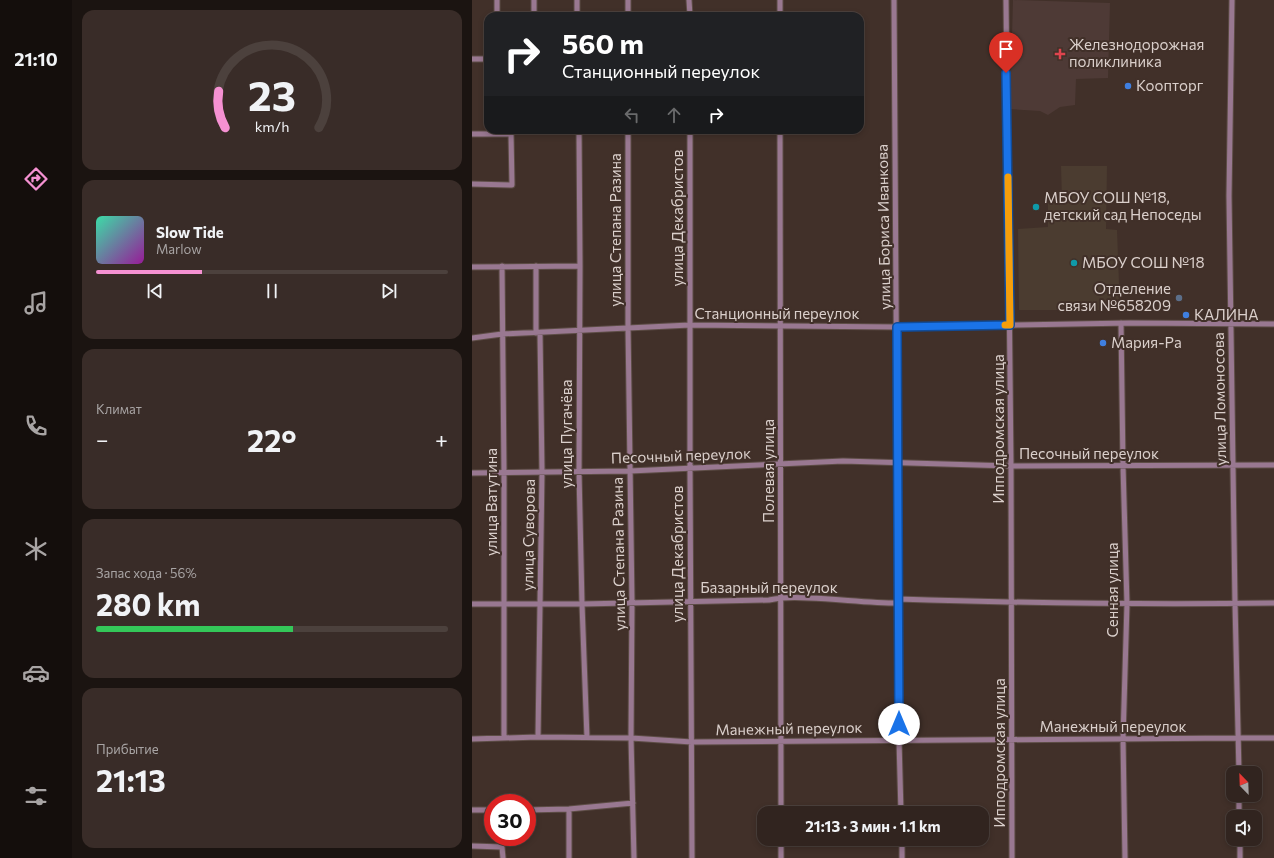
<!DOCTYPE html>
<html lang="ru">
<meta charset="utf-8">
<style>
:root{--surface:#31241f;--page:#392c28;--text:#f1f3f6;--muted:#a8a4a4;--line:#4c413d;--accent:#f591d2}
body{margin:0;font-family:Commissioner,sans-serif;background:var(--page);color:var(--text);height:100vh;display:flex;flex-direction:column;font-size:15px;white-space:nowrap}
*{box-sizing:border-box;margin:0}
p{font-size:13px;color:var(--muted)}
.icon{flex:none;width:22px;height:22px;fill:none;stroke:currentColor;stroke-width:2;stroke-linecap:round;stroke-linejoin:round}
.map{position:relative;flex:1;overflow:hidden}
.side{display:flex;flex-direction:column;gap:10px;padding:10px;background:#1b1411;width:400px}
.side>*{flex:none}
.hud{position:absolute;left:12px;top:12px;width:380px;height:122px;border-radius:12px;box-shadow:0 2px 6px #0003,0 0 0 1px var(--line);background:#202124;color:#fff;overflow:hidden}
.needle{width:26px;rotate:337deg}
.fabs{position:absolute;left:754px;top:766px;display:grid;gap:8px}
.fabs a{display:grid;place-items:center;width:36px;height:36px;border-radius:8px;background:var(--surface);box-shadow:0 2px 6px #0003,0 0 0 1px var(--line);font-size:20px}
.speed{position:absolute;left:12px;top:794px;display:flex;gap:8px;font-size:20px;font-weight:700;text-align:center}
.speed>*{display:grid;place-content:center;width:52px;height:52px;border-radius:50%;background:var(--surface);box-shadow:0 2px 6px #0003,0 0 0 1px var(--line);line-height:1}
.speed .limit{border:6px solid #d22;background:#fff;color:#111}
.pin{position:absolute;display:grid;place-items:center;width:34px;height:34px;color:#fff;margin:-41px -17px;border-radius:50% 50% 50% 0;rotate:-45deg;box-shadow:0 0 4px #0007}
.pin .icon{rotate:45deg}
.me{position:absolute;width:44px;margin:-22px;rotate:0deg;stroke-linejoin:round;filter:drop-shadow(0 0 3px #0008)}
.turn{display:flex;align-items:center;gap:14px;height:84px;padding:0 12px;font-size:18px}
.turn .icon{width:52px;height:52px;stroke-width:2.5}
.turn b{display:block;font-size:28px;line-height:34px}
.lanes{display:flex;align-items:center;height:38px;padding:0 12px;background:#0003;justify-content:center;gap:20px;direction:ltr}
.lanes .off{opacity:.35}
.big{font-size:30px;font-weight:700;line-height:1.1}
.side .widget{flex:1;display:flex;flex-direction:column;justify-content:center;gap:6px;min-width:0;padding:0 14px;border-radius:12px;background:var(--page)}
.side .dial{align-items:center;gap:0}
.dial svg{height:104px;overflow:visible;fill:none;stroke:var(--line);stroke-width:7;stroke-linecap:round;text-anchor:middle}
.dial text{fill:var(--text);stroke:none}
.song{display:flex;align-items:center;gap:12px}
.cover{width:48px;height:48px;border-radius:6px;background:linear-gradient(135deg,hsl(160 70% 55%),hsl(300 70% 35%))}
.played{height:4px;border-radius:2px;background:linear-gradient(90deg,var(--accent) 30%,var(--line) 30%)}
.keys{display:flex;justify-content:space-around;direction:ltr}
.heat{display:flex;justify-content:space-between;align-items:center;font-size:22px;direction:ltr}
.charge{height:6px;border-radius:3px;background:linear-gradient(90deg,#34c759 56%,var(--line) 0)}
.trip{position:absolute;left:285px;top:806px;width:232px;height:40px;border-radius:12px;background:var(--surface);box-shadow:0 2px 6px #0003,0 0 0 1px var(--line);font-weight:700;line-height:40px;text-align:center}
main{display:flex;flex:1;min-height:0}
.dock{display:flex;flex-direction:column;width:72px;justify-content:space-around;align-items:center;background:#140e0c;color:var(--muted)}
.dock .icon{width:28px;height:28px}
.dock .active{color:var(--accent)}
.dock b{font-size:18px;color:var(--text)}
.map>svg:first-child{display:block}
.education{fill:#4b3c30}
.medical{fill:#4e3a36}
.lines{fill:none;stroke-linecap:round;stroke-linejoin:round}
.minor-casing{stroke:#5d4d46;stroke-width:7}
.minor{stroke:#997891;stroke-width:5}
.route-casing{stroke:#114b97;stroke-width:10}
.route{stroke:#1a73e8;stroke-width:7}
.slow{stroke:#f59e0b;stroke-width:7}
.health-dot{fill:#e0444e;stroke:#413029;stroke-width:1.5}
.shop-dot{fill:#3f7fe0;stroke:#413029;stroke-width:1.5}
.culture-dot{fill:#0f9aa8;stroke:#413029;stroke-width:1.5}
.service-dot{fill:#5c6f8a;stroke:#413029;stroke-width:1.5}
.labels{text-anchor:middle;stroke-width:4;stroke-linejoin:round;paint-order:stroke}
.poi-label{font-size:15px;fill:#dacfcb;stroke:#413029;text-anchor:start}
.street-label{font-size:15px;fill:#dacfcb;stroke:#413029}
</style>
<main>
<nav class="dock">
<b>21:10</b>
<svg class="icon active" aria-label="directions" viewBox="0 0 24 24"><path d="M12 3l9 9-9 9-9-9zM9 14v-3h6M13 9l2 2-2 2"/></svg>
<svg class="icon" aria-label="music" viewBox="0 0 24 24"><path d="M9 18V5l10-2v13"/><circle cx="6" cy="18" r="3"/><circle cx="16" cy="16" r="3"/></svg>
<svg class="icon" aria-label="phone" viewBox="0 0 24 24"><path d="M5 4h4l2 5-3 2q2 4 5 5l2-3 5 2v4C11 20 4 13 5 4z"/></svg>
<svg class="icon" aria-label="climate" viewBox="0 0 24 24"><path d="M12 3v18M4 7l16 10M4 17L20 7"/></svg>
<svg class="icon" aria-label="car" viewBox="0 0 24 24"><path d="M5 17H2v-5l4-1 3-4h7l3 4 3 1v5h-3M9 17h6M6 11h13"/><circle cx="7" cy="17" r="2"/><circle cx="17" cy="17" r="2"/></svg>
<svg class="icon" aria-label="filters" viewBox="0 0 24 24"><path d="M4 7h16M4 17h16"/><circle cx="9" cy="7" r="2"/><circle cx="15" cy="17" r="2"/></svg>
</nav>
<section class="side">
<div class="widget dial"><svg viewBox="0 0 100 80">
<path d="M14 69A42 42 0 1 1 86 69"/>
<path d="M14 69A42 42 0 0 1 9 41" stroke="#f591d2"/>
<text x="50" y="56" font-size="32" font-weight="700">23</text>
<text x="50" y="72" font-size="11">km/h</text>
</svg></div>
<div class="widget">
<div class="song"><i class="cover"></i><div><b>Slow Tide</b><p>Marlow</p></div></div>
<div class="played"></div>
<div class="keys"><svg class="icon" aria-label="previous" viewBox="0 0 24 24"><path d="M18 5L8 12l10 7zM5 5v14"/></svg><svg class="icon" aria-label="pause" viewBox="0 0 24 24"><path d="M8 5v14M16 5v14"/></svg><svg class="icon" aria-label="next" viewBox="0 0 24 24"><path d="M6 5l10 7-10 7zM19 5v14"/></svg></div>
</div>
<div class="widget"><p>Климат</p>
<div class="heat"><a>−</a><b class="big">22°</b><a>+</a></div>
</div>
<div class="widget"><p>Запас хода · 56%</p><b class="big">280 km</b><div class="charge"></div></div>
<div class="widget"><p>Прибытие</p><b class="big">21:13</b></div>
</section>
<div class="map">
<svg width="802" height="858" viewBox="0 0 802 858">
<rect width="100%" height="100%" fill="#413029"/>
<path class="education" d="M 589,166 L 635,166 L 634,229 L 645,230 L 648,310 L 547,310 L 546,229 L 576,227 L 576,200 L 590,200 Z"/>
<path class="medical" d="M 541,0 L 638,3 L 636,78 L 604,79 L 603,105 L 588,107 L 576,115 L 568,111 L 538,109 Z"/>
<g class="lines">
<g class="minor-casing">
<path id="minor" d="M 105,0 L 105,16
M 156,0 L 156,16
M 217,0 L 218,16
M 308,0 L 308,16
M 422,0 L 427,740 L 429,813
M 534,0 L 539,466 L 540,858
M 760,0 L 757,196 L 763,603 L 767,773
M 25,16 L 25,0
M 62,16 L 62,0
M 0,59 L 16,59
M 107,130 L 108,266 L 107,472 L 110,604 L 115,738
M 156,130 L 156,327 L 160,603 L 159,738 L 162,858
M 218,130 L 218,468 L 220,858
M 308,130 L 309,813
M 0,134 L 39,134 L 40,185 L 0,184
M 30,266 L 32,473 L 32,738
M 64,266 L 64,333
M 0,267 L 108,266
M 649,323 L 651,466 L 655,604 L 651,739 L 653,858
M 0,338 L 30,334 L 218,325 L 425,327 L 658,323 L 802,324
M 0,473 L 158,471 L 371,461 L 539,466 L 802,465
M 426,599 C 551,603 677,605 802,603
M 0,604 L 110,604 L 297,600 C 310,597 323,597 337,598 C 367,599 397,603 426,603
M 66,737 L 70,472 L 68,333
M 0,739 L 66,737 L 159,738 L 220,742 L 766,738 L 802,738
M 767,795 L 767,817
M 0,810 L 21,810
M 55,810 L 97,809 L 161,803
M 309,839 L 309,858
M 768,839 L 768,858
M 0,846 L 30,847 L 31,858
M 97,858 L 97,809
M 430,858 L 430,839"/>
</g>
<use href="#minor" class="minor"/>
</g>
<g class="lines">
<g class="route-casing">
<path id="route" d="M 427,724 L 425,327 L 538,325 L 534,73"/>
</g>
<use href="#route" class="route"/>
<path class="slow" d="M 533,325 L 538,325 L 536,177"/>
</g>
<path class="health-dot" d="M586 48h4v4h4v4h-4v4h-4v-4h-4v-4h4z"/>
<g class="shop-dot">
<circle cx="656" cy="86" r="4"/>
<circle cx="714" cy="315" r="4"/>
<circle cx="631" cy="343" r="4"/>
</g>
<g class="culture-dot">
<circle cx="564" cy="207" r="4"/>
<circle cx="602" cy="263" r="4"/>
</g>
<circle class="service-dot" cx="707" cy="298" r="4"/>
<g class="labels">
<g class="poi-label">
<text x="597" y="50">Железнодорожная<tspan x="597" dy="17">поликлиника</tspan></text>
<text x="664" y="91">Коопторг</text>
<text x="572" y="203">МБОУ СОШ №18,<tspan x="572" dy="17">детский сад Непоседы</tspan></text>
<text x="610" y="268">МБОУ СОШ №18</text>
<text x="699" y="294" text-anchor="end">Отделение<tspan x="699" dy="17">связи №658209</tspan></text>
<text x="722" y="320">КАЛИНА</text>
<text x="639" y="348">Мария-Ра</text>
</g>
<g class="street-label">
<text transform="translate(206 218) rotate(-90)" y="5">улица Декабристов</text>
<text transform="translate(412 227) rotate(-91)" y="5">улица Бориса Иванкова</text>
<text transform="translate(144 230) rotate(-90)" y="5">улица Степана Разина</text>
<text x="305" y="319">Станционный переулок</text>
<text transform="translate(748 399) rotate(-91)" y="5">улица Ломоносова</text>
<text transform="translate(527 429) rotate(-90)" y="5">Ипподромская улица</text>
<text transform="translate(95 434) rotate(-90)" y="5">улица Пугачёва</text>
<text x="617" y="459">Песочный переулок</text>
<text transform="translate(209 456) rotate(-2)" y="5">Песочный переулок</text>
<text transform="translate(297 471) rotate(-90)" y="5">Полевая улица</text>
<text transform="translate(20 502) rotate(-90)" y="5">улица Ватутина</text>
<text transform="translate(57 535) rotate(-89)" y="5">улица Суворова</text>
<text transform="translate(147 554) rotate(-91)" y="5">улица Степана Разина</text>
<text transform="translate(206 554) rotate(-90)" y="5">улица Декабристов</text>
<text x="297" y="593">Базарный переулок</text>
<text transform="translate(641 590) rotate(-90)" y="5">Сенная улица</text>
<text x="641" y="732">Манежный переулок</text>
<text transform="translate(317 729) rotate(-1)" y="5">Манежный переулок</text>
<text transform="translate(528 753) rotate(-90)" y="5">Ипподромская улица</text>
</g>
</g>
</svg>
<div class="fabs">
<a><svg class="needle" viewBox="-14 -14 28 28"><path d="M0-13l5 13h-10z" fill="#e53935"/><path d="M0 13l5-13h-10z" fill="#a8a4a4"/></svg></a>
<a><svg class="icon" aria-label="sound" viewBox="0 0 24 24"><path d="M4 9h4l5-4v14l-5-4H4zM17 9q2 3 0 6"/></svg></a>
</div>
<div class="speed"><div class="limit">30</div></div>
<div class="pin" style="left:534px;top:73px;background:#d93025"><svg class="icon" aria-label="arrive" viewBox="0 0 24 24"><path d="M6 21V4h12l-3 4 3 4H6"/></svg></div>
<svg class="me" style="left:427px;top:724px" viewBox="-20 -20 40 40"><circle r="19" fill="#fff"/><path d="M0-13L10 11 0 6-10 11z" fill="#1a73e8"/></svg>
<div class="trip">21:13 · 3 мин · 1.1 km</div>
<div class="hud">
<div class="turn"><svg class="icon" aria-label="right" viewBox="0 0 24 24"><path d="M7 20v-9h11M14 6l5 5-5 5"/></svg><div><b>560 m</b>Станционный переулок</div></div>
<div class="lanes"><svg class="icon off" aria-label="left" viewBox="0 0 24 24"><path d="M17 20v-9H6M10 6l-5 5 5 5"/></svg><svg class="icon off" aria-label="ahead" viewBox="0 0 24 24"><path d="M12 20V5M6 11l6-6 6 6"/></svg><svg class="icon" aria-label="right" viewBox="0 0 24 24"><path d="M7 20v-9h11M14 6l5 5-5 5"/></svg></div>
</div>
</div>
</main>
